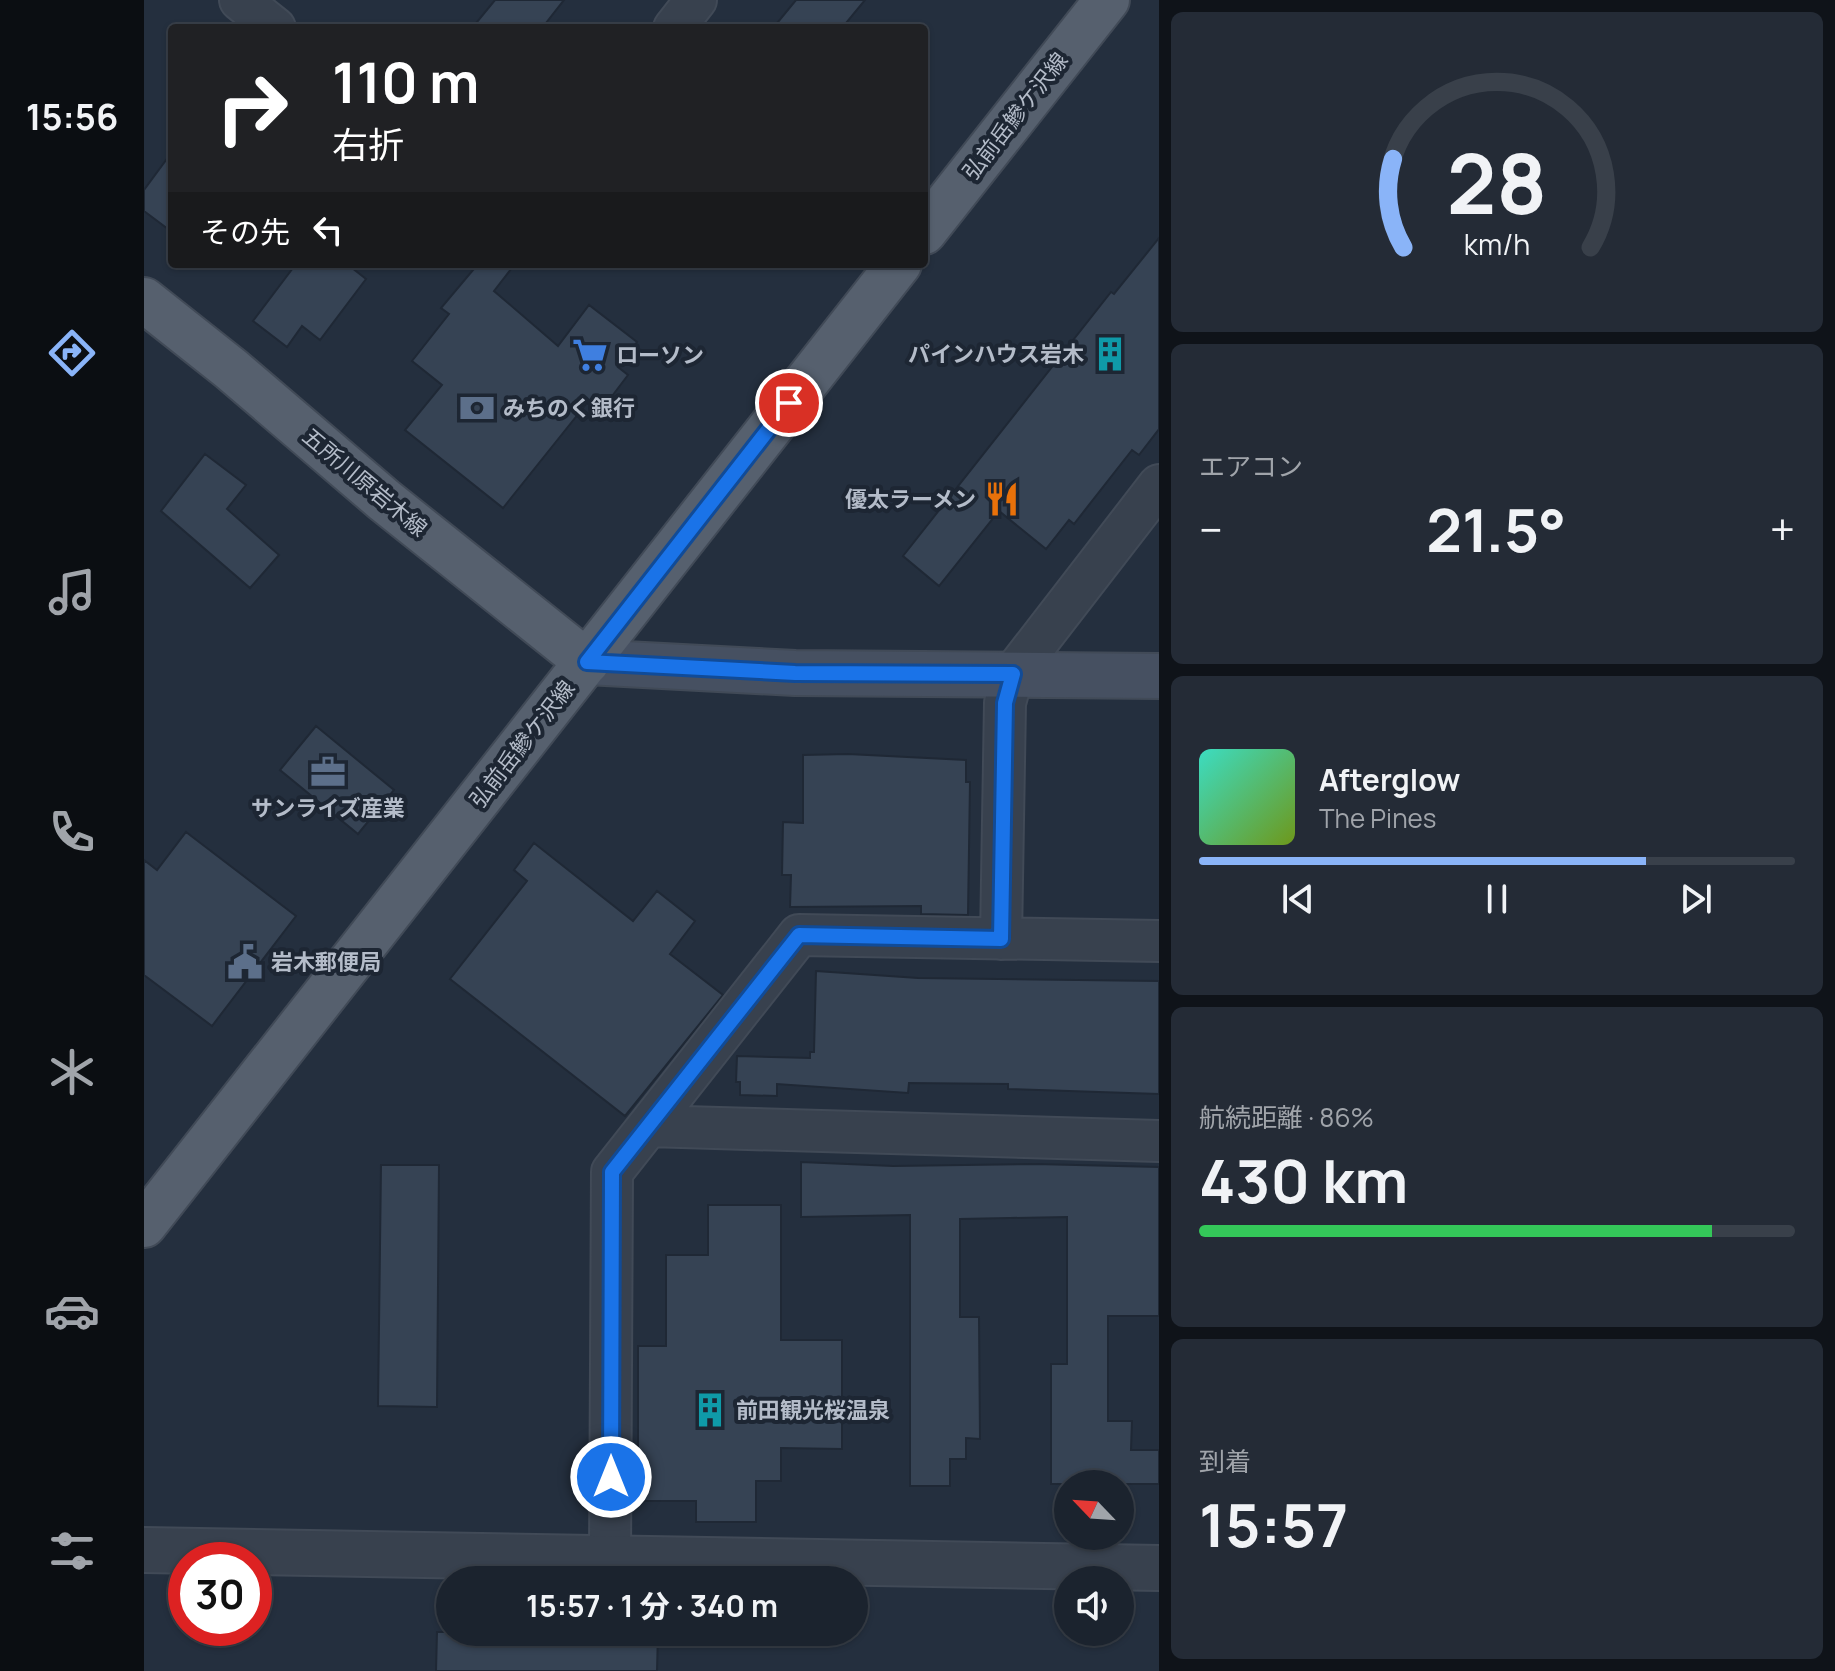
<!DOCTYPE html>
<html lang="ja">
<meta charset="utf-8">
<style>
:root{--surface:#1b232e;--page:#242b36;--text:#f1f3f6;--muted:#a0a4aa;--line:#39404a;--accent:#8ab4f8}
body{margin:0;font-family:Manrope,"Noto Sans JP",sans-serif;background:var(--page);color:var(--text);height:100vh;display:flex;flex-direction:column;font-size:30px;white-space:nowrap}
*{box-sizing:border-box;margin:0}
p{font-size:26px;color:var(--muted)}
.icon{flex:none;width:44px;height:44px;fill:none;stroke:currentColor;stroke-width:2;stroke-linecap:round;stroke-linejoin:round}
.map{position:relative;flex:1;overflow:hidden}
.sheet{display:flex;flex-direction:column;gap:12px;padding:12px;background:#0f1319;width:676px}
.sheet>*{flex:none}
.hud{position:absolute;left:24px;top:24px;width:760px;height:244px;border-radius:8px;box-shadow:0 2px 6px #0004,0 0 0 2px var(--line);background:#202124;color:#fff;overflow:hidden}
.needle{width:52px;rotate:295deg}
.buttons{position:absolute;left:910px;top:1470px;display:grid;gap:16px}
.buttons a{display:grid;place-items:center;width:80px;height:80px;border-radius:50%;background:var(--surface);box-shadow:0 2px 6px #0004,0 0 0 2px var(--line);font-size:40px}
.speed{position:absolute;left:24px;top:1542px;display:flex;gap:16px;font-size:40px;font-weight:700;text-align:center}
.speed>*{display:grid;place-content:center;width:104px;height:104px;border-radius:50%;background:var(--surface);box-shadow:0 2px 6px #0004,0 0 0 2px var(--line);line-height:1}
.speed .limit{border:12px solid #d22;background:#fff;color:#111}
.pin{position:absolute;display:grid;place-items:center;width:68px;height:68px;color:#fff;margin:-34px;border:4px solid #fff;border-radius:50%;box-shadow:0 2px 8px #0007}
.me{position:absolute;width:88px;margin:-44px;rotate:0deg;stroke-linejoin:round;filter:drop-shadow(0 0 6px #0008)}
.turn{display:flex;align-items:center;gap:28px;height:168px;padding:0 32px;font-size:36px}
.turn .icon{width:104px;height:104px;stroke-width:2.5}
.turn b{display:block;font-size:56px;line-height:68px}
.then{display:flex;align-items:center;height:76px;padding:0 32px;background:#0003;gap:16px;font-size:30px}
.big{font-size:60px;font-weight:700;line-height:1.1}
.sheet .tile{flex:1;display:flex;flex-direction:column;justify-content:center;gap:12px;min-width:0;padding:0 28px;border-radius:12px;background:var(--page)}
.sheet .dial{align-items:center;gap:0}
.dial svg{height:208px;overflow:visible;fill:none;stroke:var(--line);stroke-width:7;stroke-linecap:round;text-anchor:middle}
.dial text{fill:var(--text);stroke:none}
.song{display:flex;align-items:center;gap:24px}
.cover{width:96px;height:96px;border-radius:12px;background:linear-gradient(135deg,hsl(170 70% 55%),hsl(80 70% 35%))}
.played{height:8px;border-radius:4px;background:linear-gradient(90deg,var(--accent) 75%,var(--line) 75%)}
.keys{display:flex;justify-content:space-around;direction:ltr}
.heat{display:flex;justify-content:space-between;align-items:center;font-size:44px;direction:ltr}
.charge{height:12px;border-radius:6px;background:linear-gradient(90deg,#34c759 86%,var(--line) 0)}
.trip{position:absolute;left:292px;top:1566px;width:432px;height:80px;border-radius:40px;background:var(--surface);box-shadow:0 2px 6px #0004,0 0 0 2px var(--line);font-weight:700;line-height:80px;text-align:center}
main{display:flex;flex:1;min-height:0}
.tab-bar{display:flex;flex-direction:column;width:144px;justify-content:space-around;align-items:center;background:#0b0e12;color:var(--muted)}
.tab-bar .icon{width:56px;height:56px}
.tab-bar .on{color:var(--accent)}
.tab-bar b{font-size:36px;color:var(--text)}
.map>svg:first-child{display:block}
.building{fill:#364354;stroke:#1f2835;stroke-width:2}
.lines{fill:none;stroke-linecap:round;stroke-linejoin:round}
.minor-casing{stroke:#414a57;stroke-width:44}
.tertiary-casing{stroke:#414a57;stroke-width:48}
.secondary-casing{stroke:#414a57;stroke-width:48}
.primary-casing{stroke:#414a57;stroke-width:48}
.minor{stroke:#38414e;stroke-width:40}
.tertiary{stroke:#38414e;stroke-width:44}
.secondary{stroke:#465061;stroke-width:44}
.primary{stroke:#56606e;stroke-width:44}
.route-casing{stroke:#114b97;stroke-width:20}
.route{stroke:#1a73e8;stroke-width:14}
.labels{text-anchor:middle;stroke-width:8;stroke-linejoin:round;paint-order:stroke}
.street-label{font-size:22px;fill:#b4bcc9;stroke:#1d2633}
.poi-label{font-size:22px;font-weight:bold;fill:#b4bcc9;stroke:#1d2633;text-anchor:start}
</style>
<main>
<nav class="tab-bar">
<b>15:56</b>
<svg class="icon on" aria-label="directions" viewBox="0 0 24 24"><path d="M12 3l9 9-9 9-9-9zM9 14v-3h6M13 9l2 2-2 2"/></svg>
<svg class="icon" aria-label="music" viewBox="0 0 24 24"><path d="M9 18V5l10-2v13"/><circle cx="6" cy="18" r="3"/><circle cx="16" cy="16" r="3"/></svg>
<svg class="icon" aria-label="phone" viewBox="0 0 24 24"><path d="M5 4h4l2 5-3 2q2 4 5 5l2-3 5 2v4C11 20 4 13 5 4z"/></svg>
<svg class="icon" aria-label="climate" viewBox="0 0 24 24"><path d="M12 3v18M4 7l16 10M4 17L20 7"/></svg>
<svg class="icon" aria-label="car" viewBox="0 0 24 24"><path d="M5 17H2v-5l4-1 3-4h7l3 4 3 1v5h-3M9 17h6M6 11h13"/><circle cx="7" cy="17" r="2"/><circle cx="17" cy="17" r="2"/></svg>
<svg class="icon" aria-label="filters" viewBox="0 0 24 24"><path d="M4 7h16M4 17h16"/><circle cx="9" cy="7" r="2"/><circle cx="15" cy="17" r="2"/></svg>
</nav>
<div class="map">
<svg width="1015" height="1671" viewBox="0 0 1015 1671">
<rect width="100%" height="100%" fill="#242f3e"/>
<path class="building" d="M 351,0 L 420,0 L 398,28 L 328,28 Z
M 652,0 L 721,0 L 698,28 L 629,28 Z
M 28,152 L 28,232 L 0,211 L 0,190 Z
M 1015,238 L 1015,429 L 995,455 L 988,450 L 930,524 L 925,520 L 902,549 L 855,511 L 795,586 L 759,556 L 967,292 L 970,294 Z
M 152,264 L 203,264 L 222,279 L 176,340 L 158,326 L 143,347 L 109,321 Z
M 334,264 L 371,264 L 350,291 L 414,346 L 445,305 L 493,342 L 474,367 L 484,375 L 456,412 L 443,403 L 359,508 L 261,430 L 298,385 L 268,361 L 305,314 L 297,308 Z
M 61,454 L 102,485 L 83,509 L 135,555 L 106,588 L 17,511 Z
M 172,726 L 250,790 L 214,834 L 136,770 Z
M 704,754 L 822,760 L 822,782 L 826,782 L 824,915 L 777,914 L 777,906 L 646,907 L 647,875 L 638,875 L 639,822 L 659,823 L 659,755 Z
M 42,832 L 152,916 L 68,1026 L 0,975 L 0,860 L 13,870 Z
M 390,843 L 489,921 L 513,891 L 551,921 L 526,954 L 579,995 L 481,1116 L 306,979 L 383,881 L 370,870 Z
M 672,971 L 774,978 L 1015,981 L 1015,1094 L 864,1089 L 864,1084 L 765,1083 L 764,1093 L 633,1084 L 633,1096 L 596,1095 L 596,1082 L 592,1082 L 593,1056 L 666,1058 L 666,1052 L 670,1052 Z
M 657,1162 L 749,1166 L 891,1164 L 1015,1167 L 1015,1316 L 964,1316 L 964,1421 L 988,1421 L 987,1450 L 1015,1450 L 1015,1484 L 907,1484 L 907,1364 L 923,1364 L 923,1217 L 866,1218 L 816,1219 L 816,1317 L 835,1317 L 836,1439 L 822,1438 L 822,1459 L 806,1459 L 806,1486 L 766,1486 L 766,1215 L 657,1217 Z
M 237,1165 L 295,1165 L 293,1407 L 234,1406 Z
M 564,1205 L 637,1205 L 637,1340 L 698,1340 L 698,1449 L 637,1448 L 637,1481 L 612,1481 L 612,1522 L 552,1522 L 552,1501 L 494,1501 L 494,1346 L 522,1346 L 522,1255 L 564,1255 Z
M 293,1632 L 514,1632 L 513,1671 L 292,1671 Z"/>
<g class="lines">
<g class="minor-casing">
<path id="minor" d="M 96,0 L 131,28
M 530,28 L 552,0
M 857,939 L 861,703 L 869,674 L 1015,485
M 505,1126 L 1015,1141
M 466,1558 L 468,1172 L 655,935 L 1015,941"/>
</g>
<g class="tertiary-casing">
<path id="tertiary" d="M 0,1550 L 1015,1568"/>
</g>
<g class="secondary-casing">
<path id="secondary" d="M 443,662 L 651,673 L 1015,676"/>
</g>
<g class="primary-casing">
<path id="primary" d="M 780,232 L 963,0
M 0,300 L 87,369 L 240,500 L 443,662
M 0,1225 L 755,264"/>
</g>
<use href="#minor" class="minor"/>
<use href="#tertiary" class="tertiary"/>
<use href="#secondary" class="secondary"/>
<use href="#primary" class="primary"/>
</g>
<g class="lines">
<g class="route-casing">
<path id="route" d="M 467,1477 L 468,1172 L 655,935 L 857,939 L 861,703 L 869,674 L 651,673 L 443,662 L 645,403"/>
</g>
<use href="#route" class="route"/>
</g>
<defs>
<g id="building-bare" transform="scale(2.76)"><path d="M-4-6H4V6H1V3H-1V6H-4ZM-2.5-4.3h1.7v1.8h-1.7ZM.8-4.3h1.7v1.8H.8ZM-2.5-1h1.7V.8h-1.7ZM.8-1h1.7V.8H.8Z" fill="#0f9aa8" stroke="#1d2633" stroke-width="2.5" paint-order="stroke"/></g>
<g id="supermarket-bare" transform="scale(2.76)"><path d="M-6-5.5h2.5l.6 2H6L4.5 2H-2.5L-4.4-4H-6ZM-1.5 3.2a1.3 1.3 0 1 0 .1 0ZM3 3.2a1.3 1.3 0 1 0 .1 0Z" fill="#3f7fe0" stroke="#1d2633" stroke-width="2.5" paint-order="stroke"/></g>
<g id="bank-bare" transform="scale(2.76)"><path d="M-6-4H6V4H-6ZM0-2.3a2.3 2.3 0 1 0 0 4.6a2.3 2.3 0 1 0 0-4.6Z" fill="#5c6f8a" stroke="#1d2633" stroke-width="2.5" paint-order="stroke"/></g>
<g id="restaurant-bare" transform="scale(2.76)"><path d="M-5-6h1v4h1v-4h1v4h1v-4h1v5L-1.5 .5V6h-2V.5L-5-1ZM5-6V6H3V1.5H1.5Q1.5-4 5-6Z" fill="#e8710a" stroke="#1d2633" stroke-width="2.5" paint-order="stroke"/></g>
<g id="office-bare" transform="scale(2.76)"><path d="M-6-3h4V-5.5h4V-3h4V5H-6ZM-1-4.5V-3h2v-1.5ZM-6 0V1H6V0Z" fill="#5c6f8a" stroke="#1d2633" stroke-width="2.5" paint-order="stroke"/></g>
<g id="civic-bare" transform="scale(2.76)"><path d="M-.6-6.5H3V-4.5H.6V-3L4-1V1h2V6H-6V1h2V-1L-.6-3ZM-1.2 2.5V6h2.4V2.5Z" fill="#5c6f8a" stroke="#1d2633" stroke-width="2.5" paint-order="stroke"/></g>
</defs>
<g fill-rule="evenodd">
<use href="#building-bare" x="966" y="354"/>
<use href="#supermarket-bare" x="446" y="355"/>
<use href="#bank-bare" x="333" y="408"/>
<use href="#restaurant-bare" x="858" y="499"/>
<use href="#office-bare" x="184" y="772"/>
<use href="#civic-bare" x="101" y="962"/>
<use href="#building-bare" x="566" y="1410"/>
</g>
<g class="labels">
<g class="street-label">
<text transform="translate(871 116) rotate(-52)" y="8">弘前岳鰺ケ沢線</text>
<text transform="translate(221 482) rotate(40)" y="8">五所川原岩木線</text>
<text transform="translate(378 744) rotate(-52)" y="8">弘前岳鰺ケ沢線</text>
</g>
<g class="poi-label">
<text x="940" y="362" text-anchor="end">パインハウス岩木</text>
<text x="472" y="363">ローソン</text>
<text x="359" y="416">みちのく銀行</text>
<text x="832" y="507" text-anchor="end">優太ラーメン</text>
<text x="184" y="816" text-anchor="middle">サンライズ産業</text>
<text x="127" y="970">岩木郵便局</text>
<text x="592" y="1418">前田観光桜温泉</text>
</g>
</g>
</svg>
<div class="buttons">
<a><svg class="needle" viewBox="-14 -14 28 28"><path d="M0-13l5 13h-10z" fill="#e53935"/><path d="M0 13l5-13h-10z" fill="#a0a4aa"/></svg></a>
<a><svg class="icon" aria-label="sound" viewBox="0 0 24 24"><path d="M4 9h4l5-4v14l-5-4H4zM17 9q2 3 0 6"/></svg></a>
</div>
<div class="speed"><div class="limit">30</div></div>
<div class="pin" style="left:645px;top:403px;background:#d93025"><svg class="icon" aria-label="arrive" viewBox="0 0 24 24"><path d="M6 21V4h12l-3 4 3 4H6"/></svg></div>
<svg class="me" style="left:467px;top:1477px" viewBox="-20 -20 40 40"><circle r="17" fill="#1a73e8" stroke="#fff" stroke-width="3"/><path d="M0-11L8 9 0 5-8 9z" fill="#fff"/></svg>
<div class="trip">15:57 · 1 分 · 340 m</div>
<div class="hud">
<div class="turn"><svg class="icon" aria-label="right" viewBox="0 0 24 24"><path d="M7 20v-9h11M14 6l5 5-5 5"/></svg><div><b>110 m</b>右折</div></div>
<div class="then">その先<svg class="icon" aria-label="left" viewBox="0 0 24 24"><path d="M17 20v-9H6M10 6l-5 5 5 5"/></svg></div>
</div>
</div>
<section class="sheet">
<div class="tile dial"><svg viewBox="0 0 100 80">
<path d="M14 69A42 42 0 1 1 86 69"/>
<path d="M14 69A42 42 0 0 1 10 35" stroke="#8ab4f8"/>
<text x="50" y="56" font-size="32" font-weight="700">28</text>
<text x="50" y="72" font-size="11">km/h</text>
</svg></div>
<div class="tile"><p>エアコン</p>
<div class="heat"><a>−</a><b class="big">21.5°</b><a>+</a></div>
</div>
<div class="tile">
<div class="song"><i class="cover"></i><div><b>Afterglow</b><p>The Pines</p></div></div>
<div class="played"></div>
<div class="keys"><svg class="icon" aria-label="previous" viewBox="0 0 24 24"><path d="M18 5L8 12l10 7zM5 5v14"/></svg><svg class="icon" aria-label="pause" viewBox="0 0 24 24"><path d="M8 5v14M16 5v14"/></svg><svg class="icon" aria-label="next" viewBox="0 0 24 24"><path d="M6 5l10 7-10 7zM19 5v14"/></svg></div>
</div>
<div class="tile"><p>航続距離 · 86%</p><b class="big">430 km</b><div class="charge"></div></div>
<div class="tile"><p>到着</p><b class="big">15:57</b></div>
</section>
</main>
